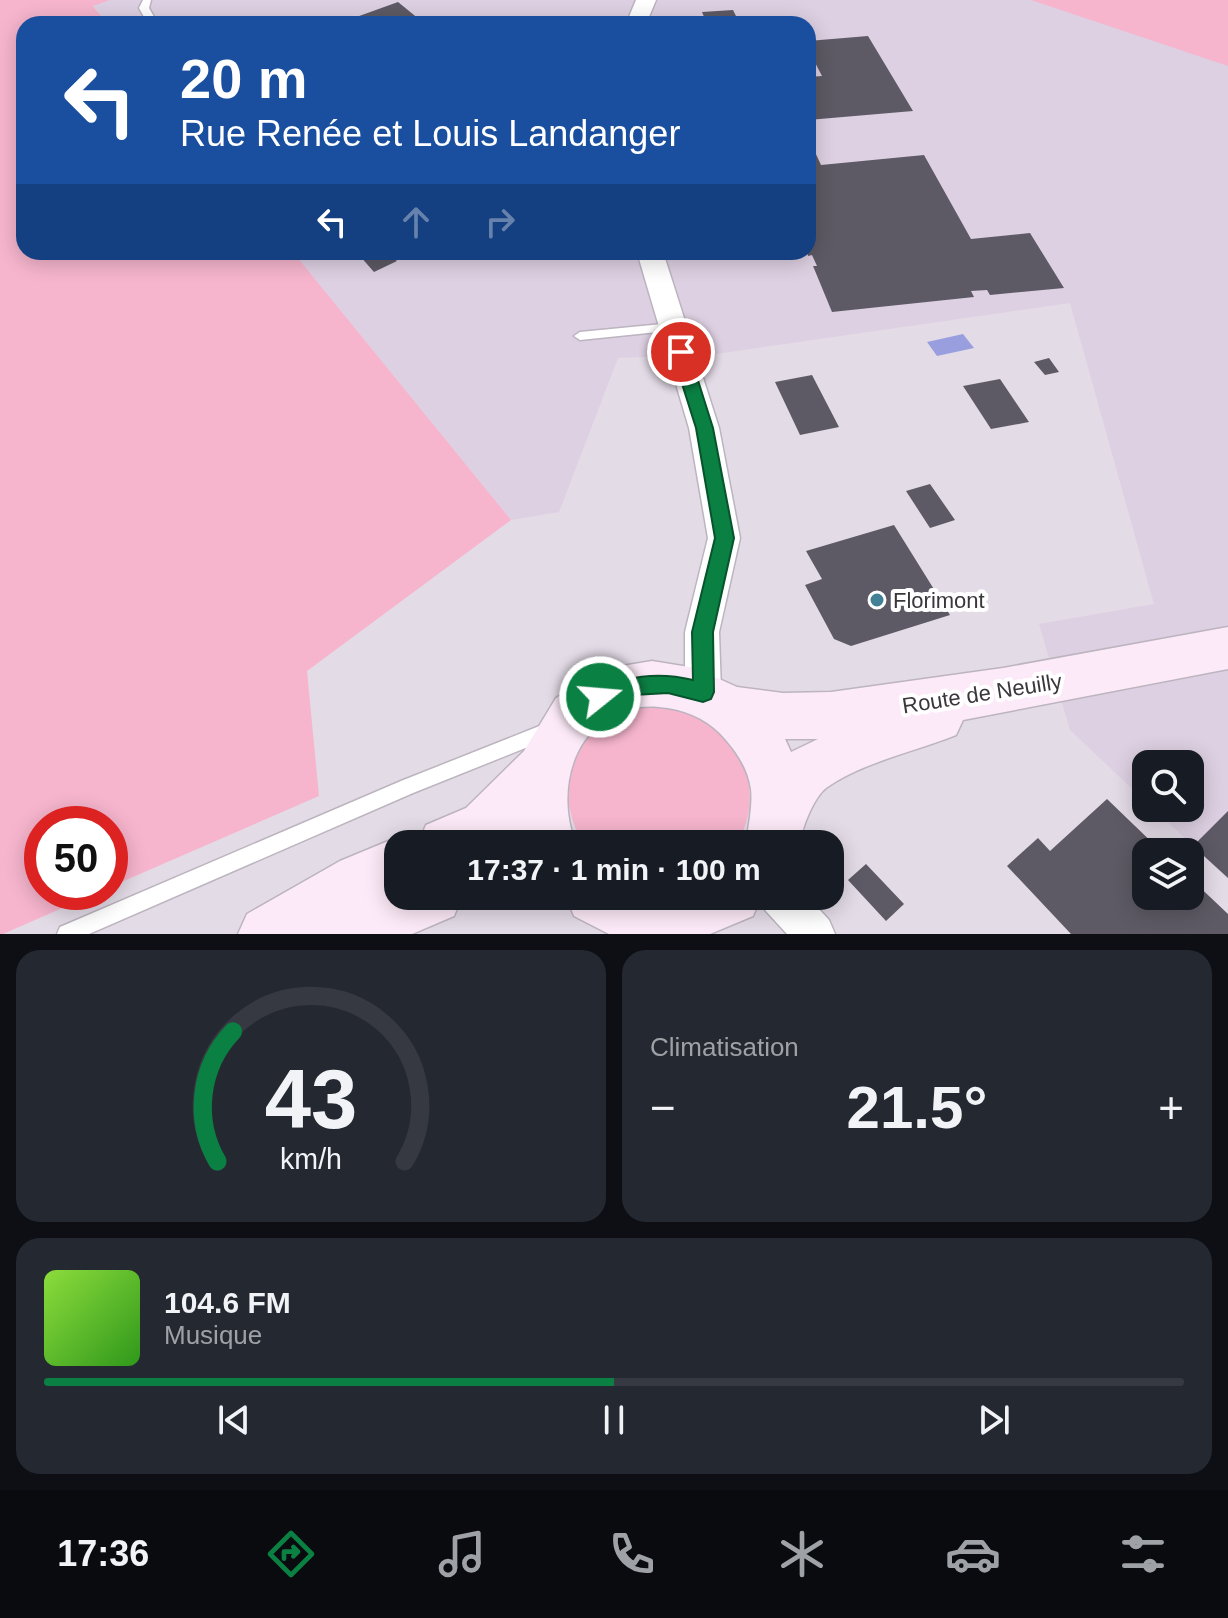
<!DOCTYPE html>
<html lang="fr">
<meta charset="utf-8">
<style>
:root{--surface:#171b24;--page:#242831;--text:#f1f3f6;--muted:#9ea1a6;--line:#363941;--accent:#0b8043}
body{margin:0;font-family:Arial,sans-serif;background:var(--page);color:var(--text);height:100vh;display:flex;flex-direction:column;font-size:30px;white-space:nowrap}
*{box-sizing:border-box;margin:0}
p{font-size:26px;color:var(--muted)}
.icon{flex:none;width:44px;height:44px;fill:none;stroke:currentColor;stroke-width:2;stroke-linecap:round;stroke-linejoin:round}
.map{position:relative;height:934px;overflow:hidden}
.side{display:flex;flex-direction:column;gap:16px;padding:16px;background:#0d0f14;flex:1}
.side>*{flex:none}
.guide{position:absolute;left:16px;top:16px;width:800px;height:244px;border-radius:24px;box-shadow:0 4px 20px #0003;background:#1a4fa0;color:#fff;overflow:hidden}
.tools{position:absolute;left:1132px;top:750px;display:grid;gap:16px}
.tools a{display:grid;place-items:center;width:72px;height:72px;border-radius:16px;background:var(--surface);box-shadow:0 4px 20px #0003;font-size:40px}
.speed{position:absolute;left:24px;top:806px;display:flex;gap:16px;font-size:40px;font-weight:700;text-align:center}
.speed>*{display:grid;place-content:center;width:104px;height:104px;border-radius:50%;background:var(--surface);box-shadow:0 4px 20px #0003;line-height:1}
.speed .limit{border:12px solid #d22;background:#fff;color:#111}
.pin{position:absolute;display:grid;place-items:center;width:68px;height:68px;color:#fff;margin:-34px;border:4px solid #fff;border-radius:50%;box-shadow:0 2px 8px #0007}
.me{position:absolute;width:88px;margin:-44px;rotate:73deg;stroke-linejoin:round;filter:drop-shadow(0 0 6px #0008)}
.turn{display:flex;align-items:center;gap:28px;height:168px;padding:0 32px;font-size:36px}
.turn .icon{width:104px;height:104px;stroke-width:2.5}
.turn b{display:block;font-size:56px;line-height:68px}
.lanes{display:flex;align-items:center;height:76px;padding:0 32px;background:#0003;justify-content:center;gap:40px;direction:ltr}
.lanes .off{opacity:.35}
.big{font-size:60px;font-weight:700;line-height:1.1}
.side .widget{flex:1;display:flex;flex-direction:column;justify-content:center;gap:12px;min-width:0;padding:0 28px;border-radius:24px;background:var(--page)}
.side .dial{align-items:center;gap:0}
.dial svg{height:208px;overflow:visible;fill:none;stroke:var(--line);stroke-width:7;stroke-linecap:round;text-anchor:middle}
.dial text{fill:var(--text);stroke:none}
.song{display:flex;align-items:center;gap:24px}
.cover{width:96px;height:96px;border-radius:12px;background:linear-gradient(135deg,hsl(90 70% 55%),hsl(110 70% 35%))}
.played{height:8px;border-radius:4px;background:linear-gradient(90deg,var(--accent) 50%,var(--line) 50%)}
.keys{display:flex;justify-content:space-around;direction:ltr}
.heat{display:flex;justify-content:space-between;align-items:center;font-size:44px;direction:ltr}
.side .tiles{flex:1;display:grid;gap:16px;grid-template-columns:1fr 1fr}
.widget:last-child{grid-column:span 2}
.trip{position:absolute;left:384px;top:830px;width:460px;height:80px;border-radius:24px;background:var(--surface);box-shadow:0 4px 20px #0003;font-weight:700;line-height:80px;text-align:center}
.menu{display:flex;height:128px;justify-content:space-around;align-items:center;background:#090b0e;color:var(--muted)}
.menu .icon{width:56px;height:56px}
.menu .selected{color:var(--accent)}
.menu b{font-size:36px;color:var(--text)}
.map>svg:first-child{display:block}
.built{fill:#ddd0e2}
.green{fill:#f6b5cd}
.water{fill:#999fde}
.building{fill:#5d5a65}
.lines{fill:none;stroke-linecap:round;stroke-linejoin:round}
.service-casing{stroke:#bcb4bf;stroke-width:3}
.minor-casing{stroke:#bcb4bf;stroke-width:3}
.secondary-casing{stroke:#bcb4bf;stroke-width:3}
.service{fill:#fff;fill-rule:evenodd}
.minor{fill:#fff;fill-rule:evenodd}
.secondary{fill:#fdeaf8;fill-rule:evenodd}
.route{fill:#0b8043;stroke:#07532c;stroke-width:2}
.poi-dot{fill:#418095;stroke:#fff;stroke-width:3}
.labels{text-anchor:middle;stroke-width:8;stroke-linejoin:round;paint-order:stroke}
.poi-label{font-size:22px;fill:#3a373b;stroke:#fff;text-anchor:start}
.street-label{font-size:22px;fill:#3a373b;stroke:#fff}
</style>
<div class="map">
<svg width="1228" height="934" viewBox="0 0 1228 934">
<rect width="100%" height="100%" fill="#e3dbe6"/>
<path class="built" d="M 110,0 L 1228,0 L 1228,879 L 1153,808 L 1190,808 L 1190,764 L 1146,764 L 1146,802 L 1070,730 L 1039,624 L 1154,604 L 1070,303 L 716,354 L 618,358 L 559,512 L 511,520 L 293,252 L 808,252 L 808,24 L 108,24 L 93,5 Z"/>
<path class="green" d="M 0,0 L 110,0 L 93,6 L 108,24 L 24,24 L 24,252 L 293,252 L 511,520 L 307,671 L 319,796 L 110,887 L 110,824 L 42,824 L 42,892 L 99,892 L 3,934 L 0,934 Z
M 1031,0 L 1228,0 L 1228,66 Z
M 642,704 C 652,704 664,703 673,705 C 738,718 769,788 737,844 L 582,844 C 550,775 569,727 642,704 Z"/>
<path class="water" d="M 963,334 L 974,348 L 937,356 L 927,342 Z"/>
<path class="building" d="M 398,2 L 425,24 L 337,24 Z
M 733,10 L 740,24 L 707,24 L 702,12 Z
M 868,36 L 913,111 L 808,120 L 808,77 L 822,76 L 808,49 L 808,41 Z
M 808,137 L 821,165 L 924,155 L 971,239 L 1030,233 L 1064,288 L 990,295 L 987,290 L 971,291 L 974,297 L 832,312 L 813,266 L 817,266 L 812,255 L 808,256 L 807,252 Z
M 367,252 L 388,252 L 397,261 L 374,272 L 359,255 Z
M 1049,358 L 1059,372 L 1045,375 L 1034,362 Z
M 812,375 L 839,427 L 800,435 L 775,382 Z
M 1000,379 L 1029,422 L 991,429 L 963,386 Z
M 930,484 L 955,520 L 930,528 L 906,491 Z
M 894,525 L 950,615 L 851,646 L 834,639 L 805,585 L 822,579 L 806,551 Z
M 1107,799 L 1162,852 L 1146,852 L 1146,896 L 1190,896 L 1190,878 L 1228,914 L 1228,934 L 1071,934 L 1007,866 L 1038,838 L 1050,851 Z
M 1228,811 L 1228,878 L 1193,846 Z
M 866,864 L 904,904 L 886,921 L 848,880 Z"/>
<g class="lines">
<g class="service-casing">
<path id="service" d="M 143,0 L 151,0 L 149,8 L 158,24 L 148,24 L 139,8 Z
M 673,323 L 677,324 L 679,327 L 677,330 L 580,340 L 574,336 L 580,332 Z
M 547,723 L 553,725 L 555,731 L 553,737 L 413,793 L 89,934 L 57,934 L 60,927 L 401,781 Z"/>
</g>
<g class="minor-casing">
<path id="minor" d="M 636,0 L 656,0 L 646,24 L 626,24 Z
M 637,252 L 663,252 L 719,428 L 740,538 L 719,632 L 721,692 L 715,703 L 703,708 L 691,703 L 685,692 L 685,632 L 708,538 L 689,428 Z
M 759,896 L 807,896 L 829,920 L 835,934 L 787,934 L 765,910 Z"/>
</g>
<g class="secondary-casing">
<path id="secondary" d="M 1228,627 L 1228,669 L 963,720 L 956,735 C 916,751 861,763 826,788 C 814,797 801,829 800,844 L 746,844 C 748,827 753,806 751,789 C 748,769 738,754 726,740 C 711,722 692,712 668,708 C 587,694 549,776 576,844 L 522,844 L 518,831 L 506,844 L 418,844 L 426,825 L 466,808 L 524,751 L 556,698 L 593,675 L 610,668 L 652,661 L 695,668 L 737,687 L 783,693 L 831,692 L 1003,668 ZM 785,739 L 818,739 L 791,752 Z
M 398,837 L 416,844 L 398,844 L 398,896 L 462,896 L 454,916 L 412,934 L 238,934 L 247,914 L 340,861 Z
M 566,896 L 761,896 L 753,916 L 710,934 L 609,934 L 574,916 Z"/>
</g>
<use href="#service" class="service"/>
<use href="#minor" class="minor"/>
<use href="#secondary" class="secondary"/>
</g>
<path class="route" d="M 681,346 L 689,352 L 713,428 L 734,538 L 713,632 L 714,692 L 711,699 L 703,702 L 668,693 L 633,695 L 600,706 L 592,704 L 589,697 L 592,690 C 627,677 656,671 693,680 L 692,632 L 715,538 L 696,428 L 672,352 Z"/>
<circle class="poi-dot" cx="877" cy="600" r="8"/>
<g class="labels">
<g class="poi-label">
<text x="893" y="608">Florimont</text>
</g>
<g class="street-label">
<text transform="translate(982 693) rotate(-9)" y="8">Route de Neuilly</text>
</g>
</g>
</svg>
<div class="tools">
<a><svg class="icon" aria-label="search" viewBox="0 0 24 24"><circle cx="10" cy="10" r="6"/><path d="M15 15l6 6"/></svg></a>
<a><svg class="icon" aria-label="layers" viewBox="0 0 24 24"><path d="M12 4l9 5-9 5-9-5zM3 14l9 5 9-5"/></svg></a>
</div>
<div class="speed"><div class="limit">50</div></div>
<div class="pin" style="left:681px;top:352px;background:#d93025"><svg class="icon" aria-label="arrive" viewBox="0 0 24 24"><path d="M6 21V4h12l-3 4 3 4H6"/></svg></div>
<svg class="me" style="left:600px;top:697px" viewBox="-20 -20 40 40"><circle r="17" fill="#0b8043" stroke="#fff" stroke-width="3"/><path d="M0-11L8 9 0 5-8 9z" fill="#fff"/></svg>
<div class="trip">17:37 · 1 min · 100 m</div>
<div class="guide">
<div class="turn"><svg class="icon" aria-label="left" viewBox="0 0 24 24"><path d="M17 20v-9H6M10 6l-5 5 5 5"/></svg><div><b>20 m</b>Rue Renée et Louis Landanger</div></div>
<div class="lanes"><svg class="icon" aria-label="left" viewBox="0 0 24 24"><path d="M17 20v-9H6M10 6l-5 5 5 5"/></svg><svg class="icon off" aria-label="ahead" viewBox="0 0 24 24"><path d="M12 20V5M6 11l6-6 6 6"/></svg><svg class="icon off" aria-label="right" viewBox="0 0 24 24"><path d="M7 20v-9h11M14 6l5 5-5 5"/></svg></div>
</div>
</div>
<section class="side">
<div class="tiles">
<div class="widget dial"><svg viewBox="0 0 100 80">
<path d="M14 69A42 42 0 1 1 86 69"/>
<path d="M14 69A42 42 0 0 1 20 19" stroke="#0b8043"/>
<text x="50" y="56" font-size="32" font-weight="700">43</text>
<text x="50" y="72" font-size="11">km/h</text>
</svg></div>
<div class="widget"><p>Climatisation</p>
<div class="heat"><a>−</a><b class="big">21.5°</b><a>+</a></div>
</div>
<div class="widget">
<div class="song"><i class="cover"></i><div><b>104.6 FM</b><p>Musique</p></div></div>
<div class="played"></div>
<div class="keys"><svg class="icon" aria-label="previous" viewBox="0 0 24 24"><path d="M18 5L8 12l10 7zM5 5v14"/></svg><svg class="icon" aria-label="pause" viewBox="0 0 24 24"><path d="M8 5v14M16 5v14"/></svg><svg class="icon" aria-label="next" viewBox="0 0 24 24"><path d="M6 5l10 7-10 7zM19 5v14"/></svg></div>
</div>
</div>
</section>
<nav class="menu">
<b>17:36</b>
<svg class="icon selected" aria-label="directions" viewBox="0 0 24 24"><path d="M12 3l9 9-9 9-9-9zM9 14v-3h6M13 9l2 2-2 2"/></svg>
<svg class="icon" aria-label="music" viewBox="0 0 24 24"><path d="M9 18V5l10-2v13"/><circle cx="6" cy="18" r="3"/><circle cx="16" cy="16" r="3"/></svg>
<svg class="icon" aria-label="phone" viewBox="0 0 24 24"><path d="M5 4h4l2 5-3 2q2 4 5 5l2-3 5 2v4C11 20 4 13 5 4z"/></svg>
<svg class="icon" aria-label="climate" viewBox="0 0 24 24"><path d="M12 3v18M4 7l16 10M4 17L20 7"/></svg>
<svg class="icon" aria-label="car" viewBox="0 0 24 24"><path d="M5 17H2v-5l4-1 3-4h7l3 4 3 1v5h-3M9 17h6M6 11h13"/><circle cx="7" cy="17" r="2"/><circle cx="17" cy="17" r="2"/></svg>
<svg class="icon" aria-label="filters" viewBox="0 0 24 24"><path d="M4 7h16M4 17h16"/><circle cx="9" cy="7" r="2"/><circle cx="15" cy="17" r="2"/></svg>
</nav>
